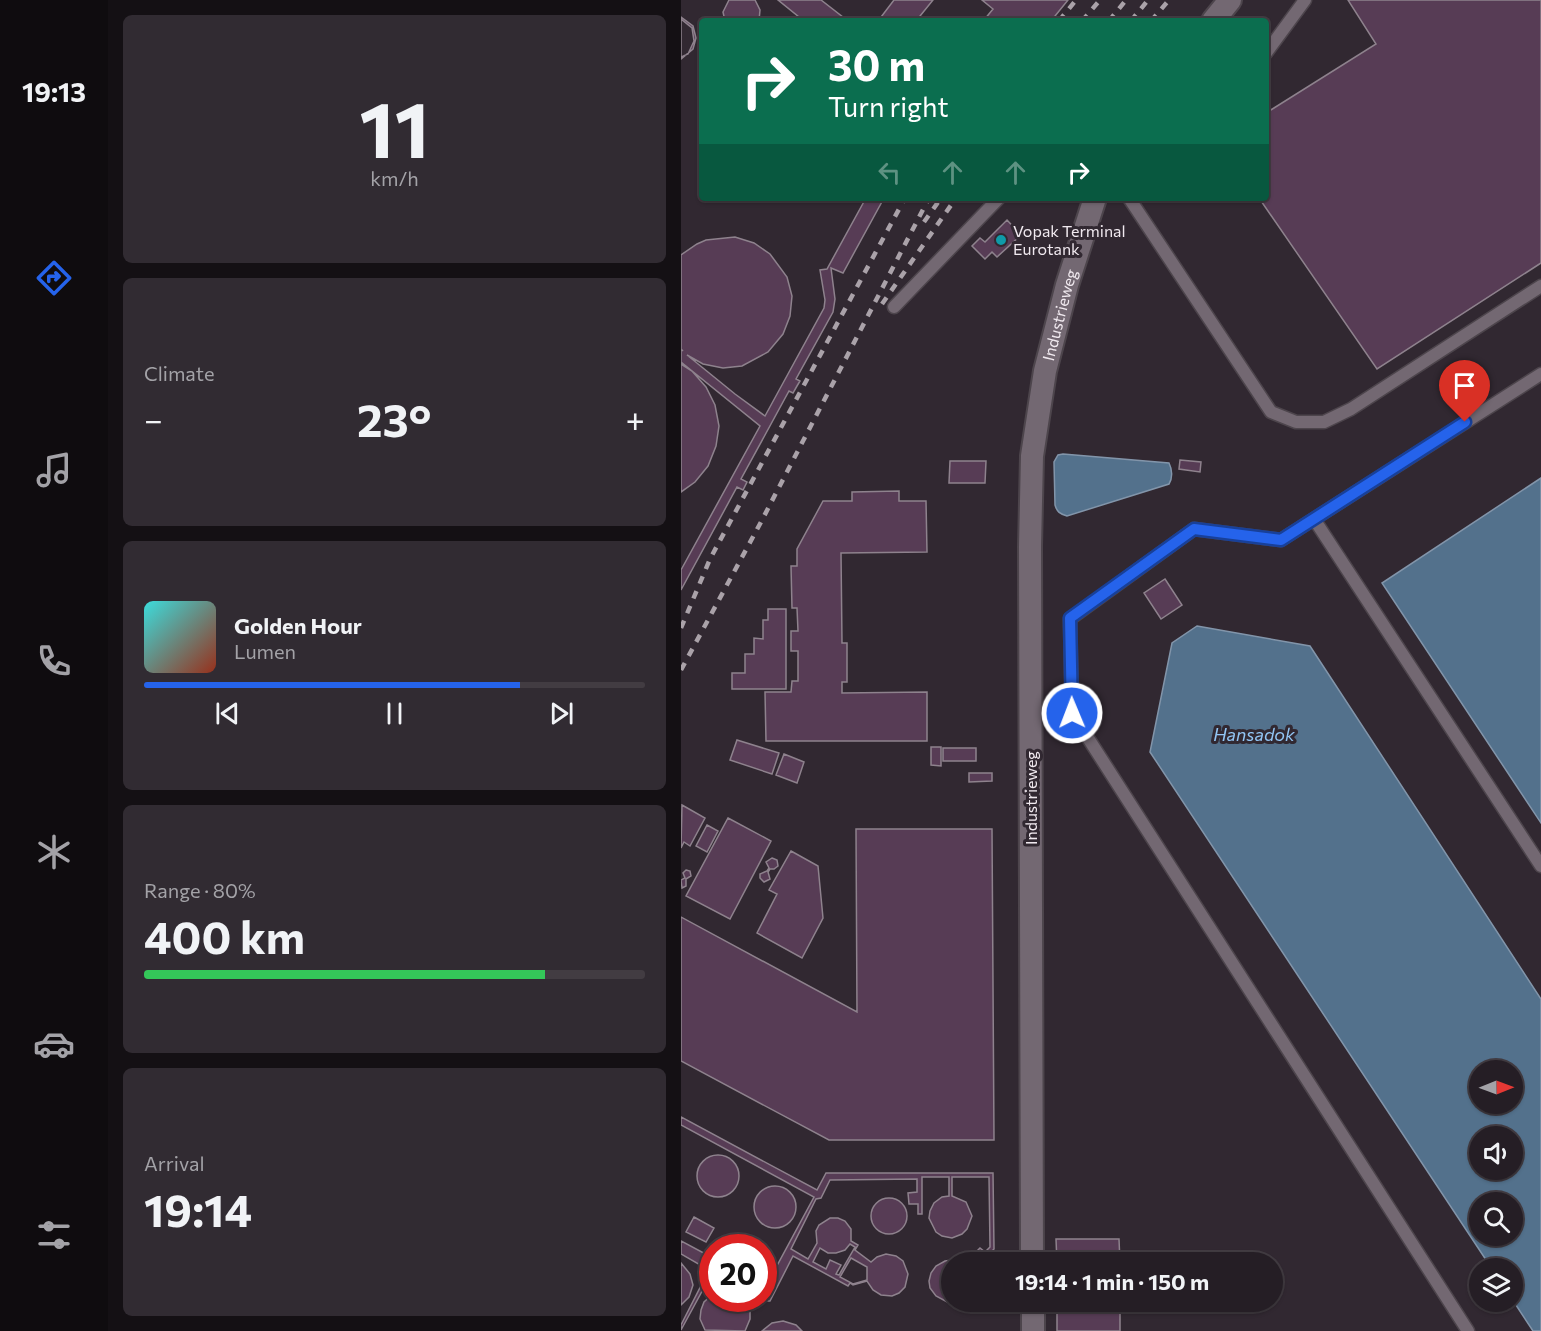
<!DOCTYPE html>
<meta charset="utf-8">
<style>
:root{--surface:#251e25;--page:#312b32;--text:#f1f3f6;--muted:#a3a2a7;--line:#423c42;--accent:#2563eb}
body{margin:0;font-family:Commissioner,sans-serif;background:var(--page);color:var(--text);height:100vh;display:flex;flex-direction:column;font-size:22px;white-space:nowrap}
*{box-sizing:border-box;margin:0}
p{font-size:20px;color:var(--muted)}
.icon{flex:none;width:33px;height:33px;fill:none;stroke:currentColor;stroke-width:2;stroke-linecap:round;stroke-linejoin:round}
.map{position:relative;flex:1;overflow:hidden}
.panel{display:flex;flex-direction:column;gap:15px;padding:15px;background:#141014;width:573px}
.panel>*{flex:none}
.top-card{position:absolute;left:18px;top:18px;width:570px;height:183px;border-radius:6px;box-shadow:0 2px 4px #0004,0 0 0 2px var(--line);background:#0b6e4f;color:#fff;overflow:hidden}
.needle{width:39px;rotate:89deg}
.buttons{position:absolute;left:788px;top:1060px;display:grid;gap:12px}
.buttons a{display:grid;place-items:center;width:54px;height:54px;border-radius:50%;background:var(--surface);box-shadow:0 2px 4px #0004,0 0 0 2px var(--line);font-size:30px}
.speed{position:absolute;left:18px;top:1234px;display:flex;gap:12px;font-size:30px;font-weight:700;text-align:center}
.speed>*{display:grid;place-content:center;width:78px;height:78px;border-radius:50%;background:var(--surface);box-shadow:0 2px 4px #0004,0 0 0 2px var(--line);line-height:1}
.speed .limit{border:9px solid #d22;background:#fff;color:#111}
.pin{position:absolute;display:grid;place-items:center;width:51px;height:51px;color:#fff;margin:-62px -26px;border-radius:50% 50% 50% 0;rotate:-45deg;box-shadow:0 0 6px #0007}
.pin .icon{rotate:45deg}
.me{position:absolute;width:66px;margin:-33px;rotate:359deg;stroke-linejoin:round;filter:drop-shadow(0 0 4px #0008)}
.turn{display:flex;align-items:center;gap:21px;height:126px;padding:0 30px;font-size:27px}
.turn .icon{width:78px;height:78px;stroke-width:2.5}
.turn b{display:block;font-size:42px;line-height:51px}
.lanes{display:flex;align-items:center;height:57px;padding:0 30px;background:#0003;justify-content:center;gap:30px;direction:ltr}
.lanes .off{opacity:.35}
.big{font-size:45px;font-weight:700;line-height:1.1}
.panel .widget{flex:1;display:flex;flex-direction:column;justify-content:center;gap:9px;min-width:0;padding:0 21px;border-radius:9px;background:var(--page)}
.panel .dial{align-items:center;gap:0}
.dial b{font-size:78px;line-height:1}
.song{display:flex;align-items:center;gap:18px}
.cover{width:72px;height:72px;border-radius:9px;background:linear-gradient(135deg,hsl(180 70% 55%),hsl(10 70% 35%))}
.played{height:6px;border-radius:3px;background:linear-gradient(90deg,var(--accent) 75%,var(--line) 75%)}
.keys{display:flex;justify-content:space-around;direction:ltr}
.heat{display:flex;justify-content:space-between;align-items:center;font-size:33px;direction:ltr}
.charge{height:9px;border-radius:4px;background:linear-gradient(90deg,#34c759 80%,var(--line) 0)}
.trip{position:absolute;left:260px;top:1252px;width:342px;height:60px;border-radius:30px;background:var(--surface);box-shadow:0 2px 4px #0004,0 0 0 2px var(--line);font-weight:700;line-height:60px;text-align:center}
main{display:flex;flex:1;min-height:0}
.menu{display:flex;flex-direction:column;width:108px;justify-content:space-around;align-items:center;background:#0f0c0f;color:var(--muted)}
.menu .icon{width:42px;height:42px}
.menu .current{color:var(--accent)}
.menu b{font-size:27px;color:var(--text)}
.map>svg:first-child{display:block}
.water{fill:#53718c;stroke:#8295aa;stroke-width:1.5;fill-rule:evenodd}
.building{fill:#573c55;stroke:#8e828d;stroke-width:1.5;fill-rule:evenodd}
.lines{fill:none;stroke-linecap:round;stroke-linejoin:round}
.lane-casing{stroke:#4d454c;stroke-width:15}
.street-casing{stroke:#4d454c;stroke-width:26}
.lane{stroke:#736872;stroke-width:12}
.street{stroke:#736872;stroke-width:22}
.rail{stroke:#aaa2a9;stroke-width:4.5;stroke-dasharray:8 8;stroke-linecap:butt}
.route-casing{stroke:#184099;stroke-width:15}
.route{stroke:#2563eb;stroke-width:10}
.culture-dot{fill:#0f9aa8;stroke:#312831;stroke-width:2}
.labels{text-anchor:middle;stroke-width:6;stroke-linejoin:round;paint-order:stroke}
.poi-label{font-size:16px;fill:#f0e9ef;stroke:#312831;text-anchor:start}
.street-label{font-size:16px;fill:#f0e9ef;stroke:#312831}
.water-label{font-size:18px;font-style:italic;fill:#92c5f4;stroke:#312831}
</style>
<main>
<nav class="menu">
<b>19:13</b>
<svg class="icon current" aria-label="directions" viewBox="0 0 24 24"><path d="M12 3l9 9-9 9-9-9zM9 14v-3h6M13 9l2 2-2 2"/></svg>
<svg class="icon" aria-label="music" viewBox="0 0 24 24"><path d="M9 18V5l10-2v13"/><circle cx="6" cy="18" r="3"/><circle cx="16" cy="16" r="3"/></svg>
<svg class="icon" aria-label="phone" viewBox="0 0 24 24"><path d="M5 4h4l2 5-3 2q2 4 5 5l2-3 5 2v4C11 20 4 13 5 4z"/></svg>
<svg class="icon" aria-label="climate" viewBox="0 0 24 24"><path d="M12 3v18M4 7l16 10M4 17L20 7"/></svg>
<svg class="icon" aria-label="car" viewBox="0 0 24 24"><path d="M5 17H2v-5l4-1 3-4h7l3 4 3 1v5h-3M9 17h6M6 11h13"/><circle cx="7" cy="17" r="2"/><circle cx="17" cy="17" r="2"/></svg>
<svg class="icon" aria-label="filters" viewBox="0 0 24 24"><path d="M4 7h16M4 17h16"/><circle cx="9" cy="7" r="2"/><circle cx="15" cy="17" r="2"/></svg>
</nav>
<section class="panel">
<div class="widget dial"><b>11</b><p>km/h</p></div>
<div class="widget"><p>Climate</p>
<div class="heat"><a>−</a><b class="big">23°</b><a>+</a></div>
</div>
<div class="widget">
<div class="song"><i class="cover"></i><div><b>Golden Hour</b><p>Lumen</p></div></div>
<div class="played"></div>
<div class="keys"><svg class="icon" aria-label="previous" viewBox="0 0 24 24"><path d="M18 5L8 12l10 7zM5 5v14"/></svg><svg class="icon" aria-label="pause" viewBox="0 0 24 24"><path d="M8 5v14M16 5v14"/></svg><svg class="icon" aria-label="next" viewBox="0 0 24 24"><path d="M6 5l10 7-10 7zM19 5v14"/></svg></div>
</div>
<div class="widget"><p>Range · 80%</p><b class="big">400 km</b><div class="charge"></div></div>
<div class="widget"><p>Arrival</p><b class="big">19:14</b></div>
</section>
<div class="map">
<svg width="860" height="1331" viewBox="0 0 860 1331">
<rect width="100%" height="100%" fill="#312831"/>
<path class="water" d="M 382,454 L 488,463 C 491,469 492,478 488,484 L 386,516 C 379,514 376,512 374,505 L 373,462 L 377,455 Z
M 860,478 L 860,823 L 701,583 Z
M 516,626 L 629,646 L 860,999 L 860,1331 L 852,1331 L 831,1299 L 831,1269 L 811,1269 L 469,752 L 491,643 ZM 798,1071 L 831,1071 L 831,1104 L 798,1104 ZM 798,1137 L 831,1137 L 831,1170 L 798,1170 ZM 798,1203 L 831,1203 L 831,1236 L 798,1236 Z"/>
<path class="building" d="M 48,0 L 74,0 L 79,10 L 78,21 L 44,21 L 42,12 Z
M 97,0 L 140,0 L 167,21 L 123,21 Z
M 213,0 L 252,0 L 235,21 L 197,21 Z
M 301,0 L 387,0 L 370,21 L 305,21 L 303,20 L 312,9 Z
M 667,0 L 860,0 L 860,263 L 696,369 L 578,198 L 585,198 L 585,113 L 695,44 Z
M 0,17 L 12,26 L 15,38 L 12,49 L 0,59 Z
M 0,19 L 11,28 L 13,41 L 7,54 L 0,57 Z
M 185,198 L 203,198 L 162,273 L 150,268 L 154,299 L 152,312 L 115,379 L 119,381 L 116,386 L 112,393 L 108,391 L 60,479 L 66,482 L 62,490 L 56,487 L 0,590 L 0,570 L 79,426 L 0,362 L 0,349 L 2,351 L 0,349 L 0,255 L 16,244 L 25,240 L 54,237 L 73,243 L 89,254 L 106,277 L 111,296 L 109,316 L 102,334 L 87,352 L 61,366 L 42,368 L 22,364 L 6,355 L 54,394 L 84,416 L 143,308 L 144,300 L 139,270 L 146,269 Z
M 326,220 L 340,235 L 316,257 L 311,252 L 304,259 L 291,246 L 299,238 L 304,242 Z
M 0,364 L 11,371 L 25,387 L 34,405 L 38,426 L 35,446 L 27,466 L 14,482 L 0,492 Z
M 499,460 L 520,462 L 519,472 L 498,469 Z
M 269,461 L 305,461 L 304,483 L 268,483 Z
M 218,491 L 218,501 L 245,501 L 246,552 L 160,553 L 161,643 L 166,643 L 166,682 L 161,682 L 161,693 L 246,692 L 246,741 L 85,741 L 84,692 L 110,692 L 111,681 L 117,681 L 117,651 L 110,651 L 110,631 L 117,631 L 116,608 L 111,608 L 110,566 L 116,566 L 116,549 L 142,501 L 171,501 L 171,492 Z
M 484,579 L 501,605 L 480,619 L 463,593 Z
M 87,609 L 105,609 L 105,689 L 51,689 L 51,673 L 64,673 L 64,654 L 73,654 L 73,638 L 82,639 L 82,620 L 87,620 Z
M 56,740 L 98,753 L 91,774 L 49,760 Z
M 250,747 L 260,747 L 260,766 L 250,765 Z
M 262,748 L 295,748 L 295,761 L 262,761 Z
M 103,754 L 123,762 L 116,783 L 95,775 Z
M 288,773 L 311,773 L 311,781 L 288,782 Z
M 1,805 L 24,818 L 9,846 L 3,842 L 0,848 Z
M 47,818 L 90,841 L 49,919 L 5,896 Z
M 26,825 L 37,831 L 26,852 L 15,846 Z
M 175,829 L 311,829 L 313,1140 L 148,1140 L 0,1061 L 0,917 L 176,1012 Z
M 110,851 L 137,866 L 142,918 L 121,958 L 76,933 L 96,894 L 88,890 Z
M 91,858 L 96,860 L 97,866 L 93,869 L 89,869 L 87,872 L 89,879 L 83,882 L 79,878 L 79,874 L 86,871 L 88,868 L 85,862 Z
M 5,870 L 9,871 L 10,876 L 5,879 L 5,886 L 1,888 L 0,880 L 4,878 L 2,873 Z
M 0,1117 L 136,1190 L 145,1173 L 312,1173 L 313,1249 L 299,1263 L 292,1263 L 295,1260 L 291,1256 L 299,1248 L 304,1252 L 309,1247 L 308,1177 L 271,1177 L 271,1196 L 285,1202 L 291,1216 L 286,1229 L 281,1234 L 271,1238 L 261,1236 L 255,1232 L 248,1218 L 249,1211 L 253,1203 L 261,1197 L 268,1196 L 268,1177 L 241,1177 L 241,1214 L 237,1214 L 237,1204 L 228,1204 L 227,1193 L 236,1192 L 236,1179 L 149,1180 L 140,1198 L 135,1199 L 110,1249 L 127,1259 L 136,1243 L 135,1231 L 138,1225 L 149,1218 L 157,1218 L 164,1221 L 170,1229 L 170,1241 L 177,1245 L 174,1250 L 190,1262 L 196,1257 L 205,1254 L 215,1256 L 222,1261 L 227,1274 L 224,1287 L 218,1293 L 211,1296 L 200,1295 L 192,1290 L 186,1281 L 172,1285 L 169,1283 L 167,1286 L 112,1256 L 89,1301 L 87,1301 L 82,1299 L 82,1285 L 85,1286 L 133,1197 L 0,1125 ZM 169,1244 L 174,1247 L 158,1275 L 155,1274 L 160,1265 L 149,1260 L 145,1269 L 132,1262 L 139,1248 L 147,1253 L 155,1253 L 164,1250 ZM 170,1258 L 186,1267 L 186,1280 L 172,1284 L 159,1277 Z
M16 1176a21 21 0 1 1 42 0a21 21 0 1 1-42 0Z
M73 1207a21 21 0 1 1 42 0a21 21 0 1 1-42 0Z
M190 1216a18 18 0 1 1 36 0a18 18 0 1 1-36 0Z
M 13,1217 L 33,1228 L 25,1242 L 5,1232 Z
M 375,1239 L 438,1239 L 439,1263 L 376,1263 Z
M 0,1241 L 32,1258 L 32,1271 L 0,1330 L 0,1325 L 28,1270 L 0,1254 Z
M 271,1260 L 281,1263 L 270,1263 L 270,1302 L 274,1302 L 268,1303 L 255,1296 L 249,1288 L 248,1281 L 250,1273 L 255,1266 L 264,1261 Z
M 0,1263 L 9,1274 L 12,1285 L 8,1297 L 0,1305 Z
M 32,1294 L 32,1299 L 63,1299 L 69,1309 L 69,1319 L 64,1331 L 24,1330 L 19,1319 L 20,1310 L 23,1302 Z
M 376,1302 L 439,1302 L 439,1331 L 376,1331 Z
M 102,1321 L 115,1325 L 121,1331 L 81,1331 L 91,1323 Z"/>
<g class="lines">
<g class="lane-casing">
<path id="lane" d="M 585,53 L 624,0
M 448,198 L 590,412 L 615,422 L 643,422 L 670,409 L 860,286
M 213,307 L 318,198
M 633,519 L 860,866
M 787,1331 L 391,713 L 389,619 L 513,529 L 600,540 L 860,374"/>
</g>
<g class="street-casing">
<g id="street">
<path d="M 532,21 L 549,0"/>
<path id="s1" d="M 351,1263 L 349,547 L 351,456 L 364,371 L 386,285 L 414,198"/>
<path d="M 352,1302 L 352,1331"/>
</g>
</g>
<use href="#lane" class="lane"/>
<use href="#street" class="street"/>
<path class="rail" d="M 378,21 L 395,0
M 401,21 L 419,0
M 428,21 L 445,0
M 450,21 L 467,0
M 470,21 L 488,0
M 243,222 L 260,198
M 201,304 L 275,198
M 0,628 L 29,559 L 224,198
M 0,670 L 80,522 L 248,198"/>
</g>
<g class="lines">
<g class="route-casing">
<path id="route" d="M 391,713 L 389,618 L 513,529 L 600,540 L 784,422"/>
</g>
<use href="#route" class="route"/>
</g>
<circle class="culture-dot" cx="320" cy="240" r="6"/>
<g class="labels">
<g class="poi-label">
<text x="332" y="237">Vopak Terminal<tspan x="332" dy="18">Eurotank</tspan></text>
</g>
<g class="street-label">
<text dy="6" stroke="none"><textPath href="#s1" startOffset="951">Industrieweg</textPath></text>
<text transform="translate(350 798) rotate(-90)" y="6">Industrieweg</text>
</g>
<g class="water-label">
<text x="573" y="741">Hansadok</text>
</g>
</g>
</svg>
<div class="buttons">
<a><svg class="needle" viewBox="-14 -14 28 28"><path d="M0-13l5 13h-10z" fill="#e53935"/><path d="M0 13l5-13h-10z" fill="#a3a2a7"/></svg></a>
<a><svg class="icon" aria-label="sound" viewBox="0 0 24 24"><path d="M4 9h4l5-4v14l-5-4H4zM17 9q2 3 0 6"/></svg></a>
<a><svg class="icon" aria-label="search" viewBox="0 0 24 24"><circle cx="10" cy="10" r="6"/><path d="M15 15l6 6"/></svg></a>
<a><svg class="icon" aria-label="layers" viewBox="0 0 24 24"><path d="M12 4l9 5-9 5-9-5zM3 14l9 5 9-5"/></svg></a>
</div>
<div class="speed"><div class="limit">20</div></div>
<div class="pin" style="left:784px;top:422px;background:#d93025"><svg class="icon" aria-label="arrive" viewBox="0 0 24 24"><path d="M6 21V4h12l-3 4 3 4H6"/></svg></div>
<svg class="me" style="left:391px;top:713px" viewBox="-20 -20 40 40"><circle r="17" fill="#2563eb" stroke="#fff" stroke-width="3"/><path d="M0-11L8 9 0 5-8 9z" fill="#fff"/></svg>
<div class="trip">19:14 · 1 min · 150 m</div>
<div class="top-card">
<div class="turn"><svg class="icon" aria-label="right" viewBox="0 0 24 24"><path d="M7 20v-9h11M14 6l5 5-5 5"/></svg><div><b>30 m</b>Turn right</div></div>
<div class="lanes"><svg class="icon off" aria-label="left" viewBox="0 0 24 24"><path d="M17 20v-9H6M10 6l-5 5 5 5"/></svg><svg class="icon off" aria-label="ahead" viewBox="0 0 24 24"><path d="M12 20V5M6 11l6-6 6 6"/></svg><svg class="icon off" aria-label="ahead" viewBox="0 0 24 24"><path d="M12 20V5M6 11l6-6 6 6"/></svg><svg class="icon" aria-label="right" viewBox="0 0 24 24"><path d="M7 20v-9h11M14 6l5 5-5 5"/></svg></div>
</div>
</div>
</main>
